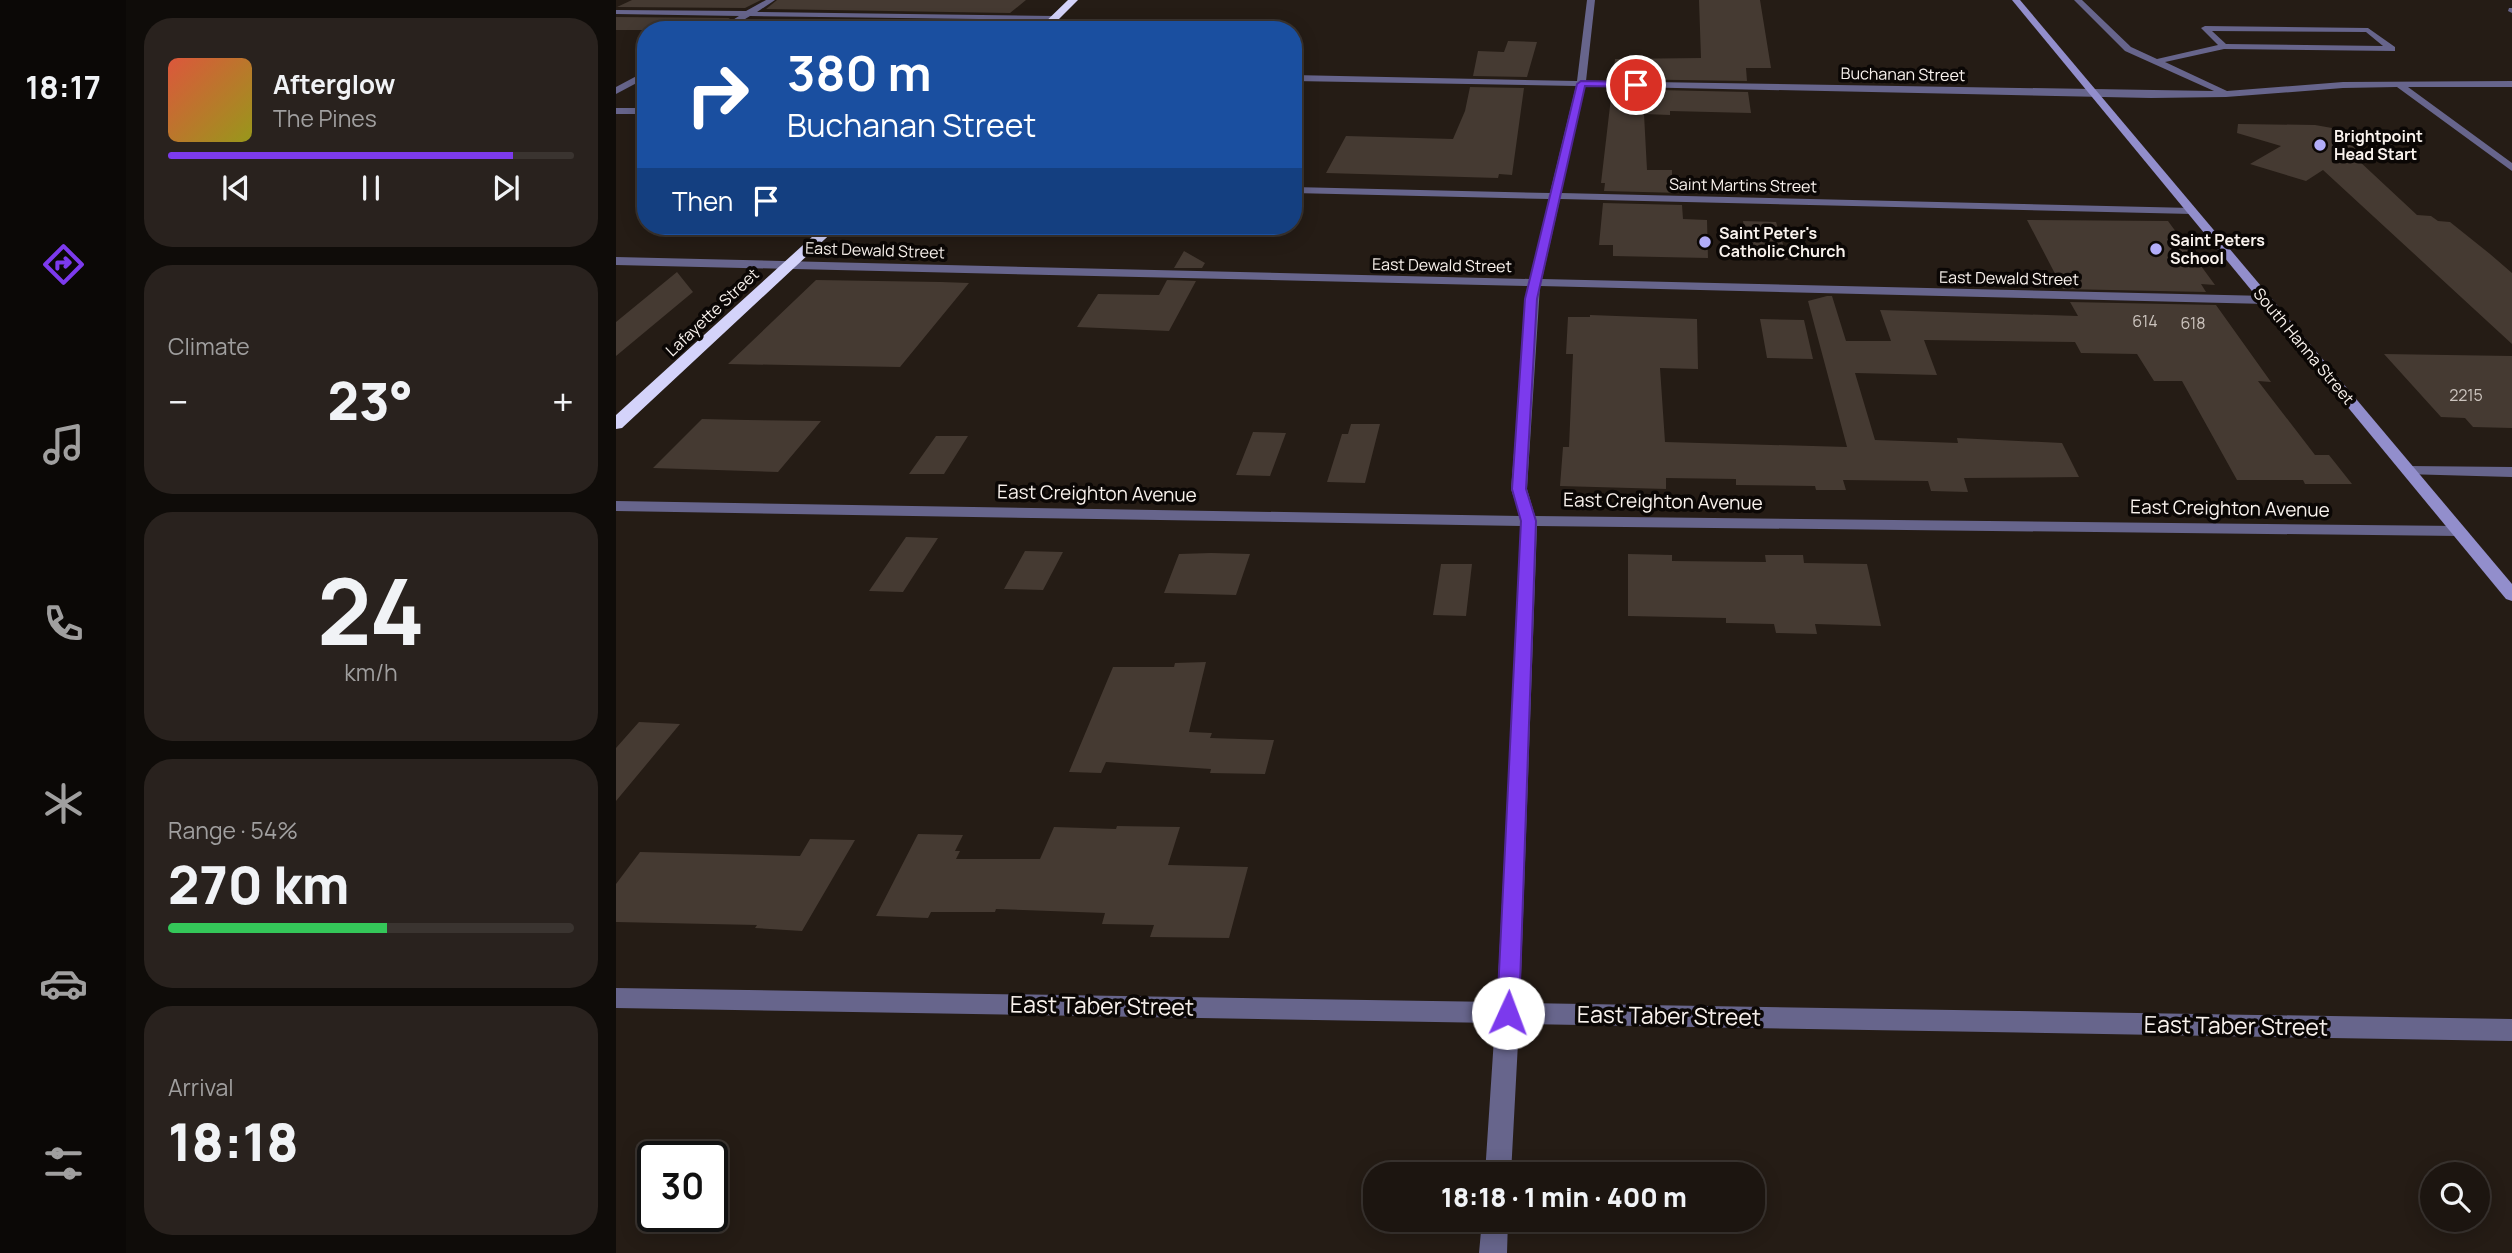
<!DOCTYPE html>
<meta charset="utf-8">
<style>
:root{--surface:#1c1510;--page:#29221e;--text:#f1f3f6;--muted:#a09f9f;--line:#3a3430;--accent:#7c3aed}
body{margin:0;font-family:Manrope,sans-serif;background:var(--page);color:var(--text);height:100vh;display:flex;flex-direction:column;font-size:26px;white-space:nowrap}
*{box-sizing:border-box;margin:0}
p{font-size:23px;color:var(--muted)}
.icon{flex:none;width:38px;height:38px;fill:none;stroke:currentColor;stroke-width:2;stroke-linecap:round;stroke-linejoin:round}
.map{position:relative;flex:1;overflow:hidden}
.sheet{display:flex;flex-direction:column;gap:18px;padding:18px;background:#0f0c09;width:490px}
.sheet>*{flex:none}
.guide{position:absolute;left:21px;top:21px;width:665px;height:214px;border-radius:28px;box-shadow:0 4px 18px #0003,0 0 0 2px var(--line);background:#1a4fa0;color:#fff;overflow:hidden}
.fabs{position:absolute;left:1804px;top:1162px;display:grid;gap:14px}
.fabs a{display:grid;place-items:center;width:70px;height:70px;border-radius:50%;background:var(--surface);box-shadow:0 4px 18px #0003,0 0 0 2px var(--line);font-size:35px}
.speed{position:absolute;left:21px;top:1141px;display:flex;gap:14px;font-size:35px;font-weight:700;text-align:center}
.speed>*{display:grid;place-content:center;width:91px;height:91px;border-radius:50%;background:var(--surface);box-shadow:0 4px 18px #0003,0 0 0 2px var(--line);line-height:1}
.speed .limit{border:4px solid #111;border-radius:10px;background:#fff;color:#111}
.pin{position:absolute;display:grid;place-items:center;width:60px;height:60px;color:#fff;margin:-30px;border:4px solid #fff;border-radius:50%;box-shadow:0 2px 7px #0007}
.me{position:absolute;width:77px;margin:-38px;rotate:2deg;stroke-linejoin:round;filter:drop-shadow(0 0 5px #0008)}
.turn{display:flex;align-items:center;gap:24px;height:147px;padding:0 35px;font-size:32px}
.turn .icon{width:91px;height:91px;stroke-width:2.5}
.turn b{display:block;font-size:49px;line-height:60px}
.then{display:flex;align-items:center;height:66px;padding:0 35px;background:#0003;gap:14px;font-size:26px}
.big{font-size:52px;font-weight:800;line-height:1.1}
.sheet .card{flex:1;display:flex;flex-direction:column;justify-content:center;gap:10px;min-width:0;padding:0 24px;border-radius:28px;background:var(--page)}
.sheet .dial{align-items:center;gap:0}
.dial b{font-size:91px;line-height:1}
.song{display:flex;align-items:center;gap:21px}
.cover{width:84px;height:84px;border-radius:10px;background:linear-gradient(135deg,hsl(10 70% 55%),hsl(60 70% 35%))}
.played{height:7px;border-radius:4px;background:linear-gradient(90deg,var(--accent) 85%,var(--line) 85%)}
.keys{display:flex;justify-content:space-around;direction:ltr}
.heat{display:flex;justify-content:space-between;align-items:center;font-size:38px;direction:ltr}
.charge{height:10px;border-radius:5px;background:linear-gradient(90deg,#34c759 54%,var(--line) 0)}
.trip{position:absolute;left:747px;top:1162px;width:402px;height:70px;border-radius:28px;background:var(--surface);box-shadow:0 4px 18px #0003,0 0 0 2px var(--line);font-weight:800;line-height:70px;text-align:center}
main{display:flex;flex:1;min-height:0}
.dock{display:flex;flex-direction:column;width:126px;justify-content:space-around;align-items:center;background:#0b0806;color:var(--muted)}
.dock .icon{width:49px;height:49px}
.dock .active{color:var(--accent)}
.dock b{font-size:32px;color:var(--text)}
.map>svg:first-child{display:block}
.building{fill:#453a32}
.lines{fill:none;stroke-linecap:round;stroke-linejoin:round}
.street{fill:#67658c;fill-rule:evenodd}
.secondary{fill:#928ecc;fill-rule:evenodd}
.highway{fill:#d4d3fa;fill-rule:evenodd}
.route{fill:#7c3aed;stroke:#51269a;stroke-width:2}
.poi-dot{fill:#b2adf9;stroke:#0b0705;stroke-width:2.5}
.labels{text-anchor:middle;stroke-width:7;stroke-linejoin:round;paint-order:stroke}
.far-street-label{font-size:16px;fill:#f9f2ed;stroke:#0b0705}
.far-poi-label{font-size:16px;font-weight:bold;fill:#f9f2ed;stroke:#0b0705;text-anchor:start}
.number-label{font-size:16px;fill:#ccc4be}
.street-label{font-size:19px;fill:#f9f2ed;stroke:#0b0705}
.near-street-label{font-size:23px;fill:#f9f2ed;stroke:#0b0705}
</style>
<main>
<nav class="dock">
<b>18:17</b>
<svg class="icon active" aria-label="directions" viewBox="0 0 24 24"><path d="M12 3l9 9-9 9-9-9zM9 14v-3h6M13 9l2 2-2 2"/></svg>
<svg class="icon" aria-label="music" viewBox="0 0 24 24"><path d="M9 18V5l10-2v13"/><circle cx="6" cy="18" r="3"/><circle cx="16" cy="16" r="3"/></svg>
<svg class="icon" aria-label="phone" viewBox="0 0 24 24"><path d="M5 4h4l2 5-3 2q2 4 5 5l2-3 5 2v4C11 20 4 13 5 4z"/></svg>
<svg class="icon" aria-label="climate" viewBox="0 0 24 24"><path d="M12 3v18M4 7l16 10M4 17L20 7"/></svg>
<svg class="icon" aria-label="car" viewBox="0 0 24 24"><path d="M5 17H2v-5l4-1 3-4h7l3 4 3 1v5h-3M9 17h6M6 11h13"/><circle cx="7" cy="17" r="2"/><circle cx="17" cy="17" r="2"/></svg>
<svg class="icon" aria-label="filters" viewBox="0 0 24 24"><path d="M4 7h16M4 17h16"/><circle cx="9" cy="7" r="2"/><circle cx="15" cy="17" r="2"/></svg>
</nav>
<section class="sheet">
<div class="card">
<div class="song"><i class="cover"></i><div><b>Afterglow</b><p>The Pines</p></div></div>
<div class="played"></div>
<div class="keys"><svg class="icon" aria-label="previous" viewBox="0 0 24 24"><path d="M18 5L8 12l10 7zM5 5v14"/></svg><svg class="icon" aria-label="pause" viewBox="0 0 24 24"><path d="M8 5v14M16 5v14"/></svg><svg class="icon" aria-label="next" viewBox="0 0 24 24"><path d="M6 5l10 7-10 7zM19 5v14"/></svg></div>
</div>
<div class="card"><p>Climate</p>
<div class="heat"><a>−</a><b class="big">23°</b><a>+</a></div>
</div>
<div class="card dial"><b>24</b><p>km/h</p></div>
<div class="card"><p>Range · 54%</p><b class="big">270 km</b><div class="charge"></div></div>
<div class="card"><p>Arrival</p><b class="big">18:18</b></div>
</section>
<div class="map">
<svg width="1896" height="1253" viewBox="0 0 1896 1253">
<rect width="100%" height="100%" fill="#251c15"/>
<path class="building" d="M 16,0 L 145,0 L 129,8 L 1,7 Z
M 161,0 L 410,0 L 394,13 L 150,9 Z
M 1083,0 L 1144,0 L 1155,68 L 1130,68 L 1131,81 L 997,79 L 999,59 L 1085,58 Z
M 0,17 L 114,18 L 98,30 L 0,30 Z
M 135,19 L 383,22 L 374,30 L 116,30 Z
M 892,41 L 921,42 L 911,77 L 857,76 L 862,51 L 888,52 Z
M 854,87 L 908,88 L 896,175 L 883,174 L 882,178 L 710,173 L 730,136 L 837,139 L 849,111 Z
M 996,89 L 1132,92 L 1135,113 L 1054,111 L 1054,115 L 1028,114 L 1031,170 L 1056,170 L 1056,176 L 1064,176 L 1065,193 L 988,191 L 989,183 L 985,183 Z
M 1622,124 L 1699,125 L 1716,128 L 1753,161 L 1742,160 L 1801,215 L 1815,216 L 1822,221 L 1834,222 L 1874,254 L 1896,273 L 1896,344 L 1707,170 L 1690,181 L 1634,164 L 1665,146 L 1621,133 Z
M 987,203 L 1066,205 L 1067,219 L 1091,220 L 1092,258 L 997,256 L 997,245 L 983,245 Z
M 1411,220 L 1552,221 L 1599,285 L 1585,284 L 1590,292 L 1447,289 Z
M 1127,221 L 1160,222 L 1172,260 L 1134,259 Z
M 568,251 L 589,263 L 586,268 L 558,268 Z
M 61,272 L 77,292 L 0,356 L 0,322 Z
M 200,280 L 325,282 L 353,283 L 284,367 L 112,364 Z
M 551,280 L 580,281 L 553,331 L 461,327 L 482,294 L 543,295 Z
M 1211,296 L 1216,296 L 1230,341 L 1275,341 L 1264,310 L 1462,316 L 1454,302 L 1600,305 L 1655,382 L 1642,381 L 1699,455 L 1713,455 L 1736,484 L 1689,484 L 1687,480 L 1621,480 L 1566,381 L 1538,381 L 1521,354 L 1465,353 L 1459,342 L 1308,340 L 1321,375 L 1239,373 L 1259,440 L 1342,443 L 1341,438 L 1446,443 L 1463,477 L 1348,478 L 1352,492 L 1315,491 L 1312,481 L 1227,480 L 1230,490 L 1200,490 L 1199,486 L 1120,485 L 1120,479 L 1050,478 L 1050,489 L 944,486 L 947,447 L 953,447 L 957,354 L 950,354 L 952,317 L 974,317 L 974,315 L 1081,319 L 1082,369 L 1044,368 L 1049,442 L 1231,447 L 1192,301 Z
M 1144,319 L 1188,320 L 1197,359 L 1151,358 Z
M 1768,354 L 1896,356 L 1896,428 L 1857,427 L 1849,418 L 1825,417 Z
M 86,419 L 131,420 L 205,421 L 162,472 L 37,468 Z
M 735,424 L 764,424 L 749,483 L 711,482 L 726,434 L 732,434 Z
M 637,432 L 670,433 L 654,476 L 620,475 Z
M 320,436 L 352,436 L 328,474 L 293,474 Z
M 290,537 L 322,538 L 287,592 L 253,591 Z
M 409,551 L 447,552 L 427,590 L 388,589 Z
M 595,553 L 634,554 L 620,595 L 548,593 L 563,554 Z
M 1012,554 L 1056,555 L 1056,561 L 1150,562 L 1149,555 L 1187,555 L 1188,563 L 1251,564 L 1265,626 L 1199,624 L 1201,634 L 1160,633 L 1158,624 L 1110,623 L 1110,618 L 1012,616 Z
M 825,564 L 856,564 L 850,616 L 817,615 Z
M 590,662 L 573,732 L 596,733 L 594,738 L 658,740 L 649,774 L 594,773 L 595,769 L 490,762 L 485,773 L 453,772 L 497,667 L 558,667 L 559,663 Z
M 23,722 L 64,724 L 0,801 L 0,748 Z
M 501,826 L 564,827 L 552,865 L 632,867 L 613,938 L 534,937 L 538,925 L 486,924 L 489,913 L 380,909 L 379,912 L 315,912 L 312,918 L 260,916 L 302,834 L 347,835 L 339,851 L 344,851 L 340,859 L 424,859 L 438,827 L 500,829 Z
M 194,839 L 239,840 L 186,931 L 139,928 L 141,925 L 0,922 L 0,884 L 24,852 L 184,856 Z"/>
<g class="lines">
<path class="street" d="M 150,0 L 159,0 L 141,12 L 438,16 L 442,18 L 438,20 L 134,16 L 111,30 L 101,30 L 123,16 L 0,14 L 0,10 L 130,11 Z
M 971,0 L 979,0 L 970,81 L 1598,91 L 1509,51 L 1458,0 L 1466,0 L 1515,47 L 1541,59 L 1602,45 L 1585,28 L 1589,26 L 1752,28 L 1779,47 L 1779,51 L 1608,49 L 1549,62 L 1611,91 L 1727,82 L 1896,81 L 1896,87 L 1792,87 L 1896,163 L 1896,171 L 1781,87 L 1727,88 L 1610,97 L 1535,98 L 969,86 L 945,193 L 1576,208 L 1581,211 L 1576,214 L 944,199 L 926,279 L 1651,296 L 1657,300 L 1651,304 L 924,286 L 911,489 L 919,516 L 1843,526 L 1851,531 L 1843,536 L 921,526 L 904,1003 L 1896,1019 L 1896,1041 L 903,1024 L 895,1174 L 869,1174 L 879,1023 L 0,1008 L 0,988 L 881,1002 L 905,526 L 0,511 L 0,501 L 904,516 L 895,489 L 912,286 L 0,265 L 0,257 L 914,279 L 933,199 L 677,193 L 677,187 L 934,193 L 960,86 L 677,81 L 677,75 L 961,81 ZM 1596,31 L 1750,32 L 1767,46 L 1610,44 Z
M 1893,8 L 1896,8 L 1896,13 L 1892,11 Z
M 30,71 L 30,78 L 0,94 L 0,87 Z
M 0,108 L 30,108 L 30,114 L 0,114 Z
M 1793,466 L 1896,467 L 1896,477 L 1788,474 L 1785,471 Z
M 866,1220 L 892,1220 L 891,1253 L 863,1253 Z"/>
<path class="secondary" d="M 1396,0 L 1404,0 L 1896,584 L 1896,601 L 1890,599 Z"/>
<path class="highway" d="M 452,0 L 462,0 L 432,30 L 421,30 Z
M 208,226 L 223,226 L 6,428 L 0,429 L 0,415 Z"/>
</g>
<path class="route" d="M 965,81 L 1020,82 L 1024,85 L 1020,87 L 969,86 L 921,299 L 910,489 L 920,521 L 903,1013 L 899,1020 L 892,1023 L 884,1020 L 881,1013 L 905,521 L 896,489 L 909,299 L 961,84 Z"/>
<g class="poi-dot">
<circle cx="1704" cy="145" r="7"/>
<circle cx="1089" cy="242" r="7"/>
<circle cx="1540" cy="249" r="7"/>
</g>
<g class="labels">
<g class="far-street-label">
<text transform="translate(1287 74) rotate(1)" y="6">Buchanan Street</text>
<text transform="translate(1127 185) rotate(1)" y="6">Saint Martins Street</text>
<text transform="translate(259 250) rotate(2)" y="6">East Dewald Street</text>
<text transform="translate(826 265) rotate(1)" y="6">East Dewald Street</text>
<text transform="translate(1393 278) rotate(1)" y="6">East Dewald Street</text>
<text transform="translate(96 312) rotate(-43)" y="6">Lafayette Street</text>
<text transform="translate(1688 346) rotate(50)" y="6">South Hanna Street</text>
</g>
<g class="far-poi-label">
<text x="1718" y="142">Brightpoint<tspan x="1718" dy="18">Head Start</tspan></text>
<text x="1103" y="239">Saint Peter's<tspan x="1103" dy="18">Catholic Church</tspan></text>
<text x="1554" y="246">Saint Peters<tspan x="1554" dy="18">School</tspan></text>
</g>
<g class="number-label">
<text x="1529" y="327">614</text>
<text x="1577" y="329">618</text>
<text x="1850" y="401">2215</text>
</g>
<g class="street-label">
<text transform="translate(481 493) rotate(1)" y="7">East Creighton Avenue</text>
<text transform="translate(1047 501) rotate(1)" y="7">East Creighton Avenue</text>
<text transform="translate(1614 508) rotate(1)" y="7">East Creighton Avenue</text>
</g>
<g class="near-street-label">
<text transform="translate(486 1006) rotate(1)" y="8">East Taber Street</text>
<text transform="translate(1053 1016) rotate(1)" y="8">East Taber Street</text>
<text transform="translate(1620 1026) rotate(1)" y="8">East Taber Street</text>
</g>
</g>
</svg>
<div class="fabs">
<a><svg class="icon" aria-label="search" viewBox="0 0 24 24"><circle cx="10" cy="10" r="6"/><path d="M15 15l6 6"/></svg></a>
</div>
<div class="speed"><div class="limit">30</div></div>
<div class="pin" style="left:1020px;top:85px;background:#d93025"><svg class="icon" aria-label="arrive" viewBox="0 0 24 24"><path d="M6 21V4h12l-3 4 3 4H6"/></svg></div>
<svg class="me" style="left:892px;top:1013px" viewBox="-20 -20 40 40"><circle r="19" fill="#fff"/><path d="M0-13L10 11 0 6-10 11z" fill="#7c3aed"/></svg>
<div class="trip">18:18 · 1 min · 400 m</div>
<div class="guide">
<div class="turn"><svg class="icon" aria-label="right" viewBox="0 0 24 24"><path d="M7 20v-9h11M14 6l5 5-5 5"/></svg><div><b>380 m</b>Buchanan Street</div></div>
<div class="then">Then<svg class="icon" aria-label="arrive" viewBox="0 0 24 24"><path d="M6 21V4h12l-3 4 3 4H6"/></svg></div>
</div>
</div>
</main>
